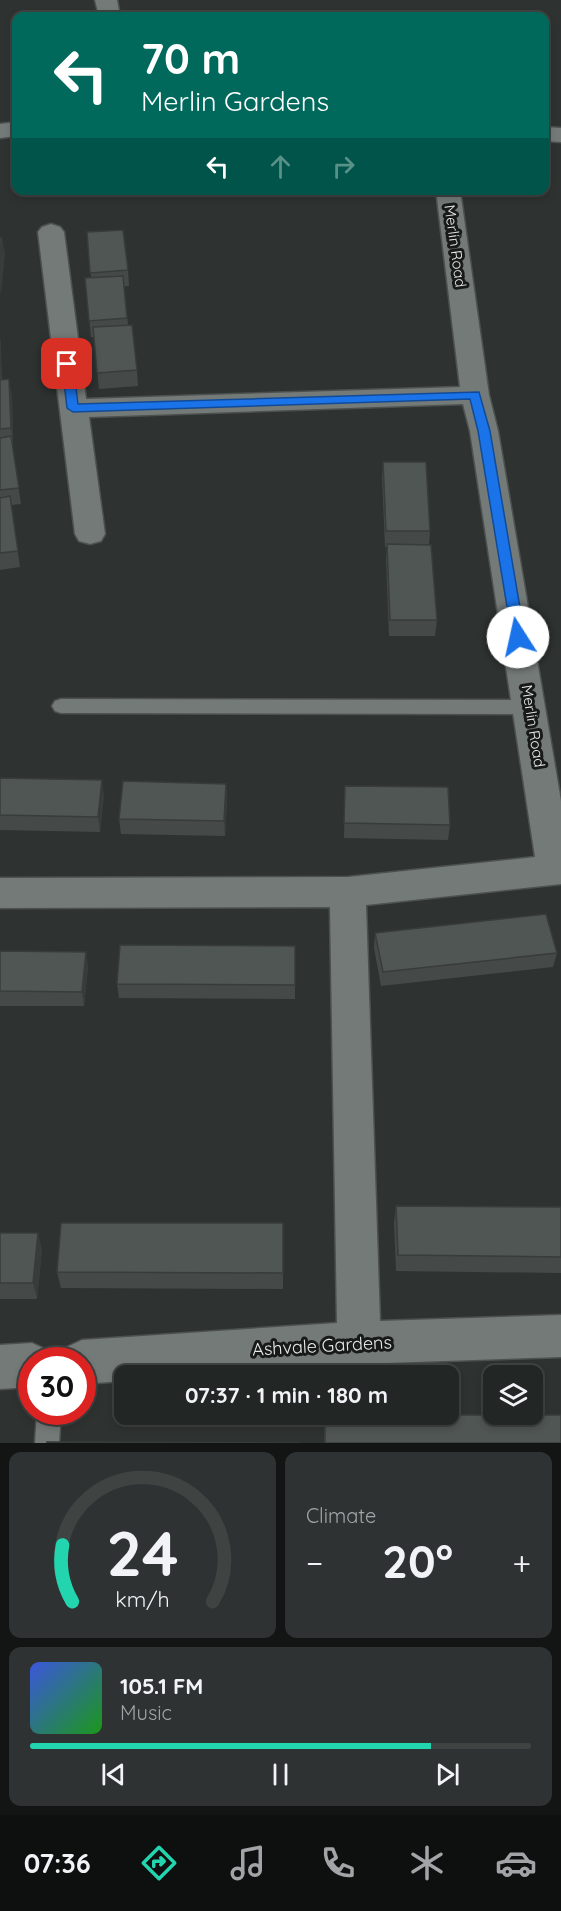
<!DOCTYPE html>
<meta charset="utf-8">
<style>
:root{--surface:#222625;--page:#2e3232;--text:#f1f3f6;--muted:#a2a5a7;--line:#3f4342;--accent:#22d5af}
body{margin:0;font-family:Quicksand,sans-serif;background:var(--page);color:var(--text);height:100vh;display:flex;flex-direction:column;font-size:22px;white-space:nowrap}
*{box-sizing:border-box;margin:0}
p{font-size:20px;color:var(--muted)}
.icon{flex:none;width:33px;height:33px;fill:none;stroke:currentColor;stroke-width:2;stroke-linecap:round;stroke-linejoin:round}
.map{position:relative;height:1443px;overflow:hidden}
.panel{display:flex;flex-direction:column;gap:9px;padding:9px;background:#131514;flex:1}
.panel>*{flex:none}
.banner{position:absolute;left:12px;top:12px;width:537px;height:183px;border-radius:12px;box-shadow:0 3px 9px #0003,0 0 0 2px var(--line);background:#00695c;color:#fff;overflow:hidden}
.buttons{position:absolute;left:483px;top:1365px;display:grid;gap:12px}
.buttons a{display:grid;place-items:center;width:60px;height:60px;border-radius:12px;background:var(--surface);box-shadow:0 3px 9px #0003,0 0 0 2px var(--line);font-size:30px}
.speed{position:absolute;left:18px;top:1347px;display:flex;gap:12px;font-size:30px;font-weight:700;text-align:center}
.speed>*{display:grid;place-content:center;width:78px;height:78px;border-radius:50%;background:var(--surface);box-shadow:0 3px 9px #0003,0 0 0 2px var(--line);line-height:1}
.speed .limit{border:9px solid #d22;background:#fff;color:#111}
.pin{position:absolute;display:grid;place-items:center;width:51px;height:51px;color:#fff;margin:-26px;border-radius:12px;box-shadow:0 3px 9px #0006}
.me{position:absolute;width:66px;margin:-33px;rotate:350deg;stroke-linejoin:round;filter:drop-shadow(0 0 4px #0008)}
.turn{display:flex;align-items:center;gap:21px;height:126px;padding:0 30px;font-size:27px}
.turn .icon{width:78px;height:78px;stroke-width:2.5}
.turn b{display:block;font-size:42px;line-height:51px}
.lanes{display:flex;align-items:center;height:57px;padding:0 30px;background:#0003;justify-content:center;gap:30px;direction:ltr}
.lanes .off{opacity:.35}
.big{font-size:45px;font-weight:800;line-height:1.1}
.panel .tile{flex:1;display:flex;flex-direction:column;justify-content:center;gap:9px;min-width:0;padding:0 21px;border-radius:12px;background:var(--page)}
.panel .dial{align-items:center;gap:0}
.dial svg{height:156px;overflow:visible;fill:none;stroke:var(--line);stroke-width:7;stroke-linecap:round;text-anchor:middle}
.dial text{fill:var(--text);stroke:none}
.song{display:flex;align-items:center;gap:18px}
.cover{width:72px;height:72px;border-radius:9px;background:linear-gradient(135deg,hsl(230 70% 55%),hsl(120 70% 35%))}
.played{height:6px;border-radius:3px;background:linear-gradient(90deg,var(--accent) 80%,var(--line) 80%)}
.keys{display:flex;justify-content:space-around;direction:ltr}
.heat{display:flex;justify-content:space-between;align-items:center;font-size:33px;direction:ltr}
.panel .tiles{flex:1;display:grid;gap:9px;grid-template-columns:1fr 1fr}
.tile:last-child{grid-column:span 2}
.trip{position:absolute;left:114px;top:1365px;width:345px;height:60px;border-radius:12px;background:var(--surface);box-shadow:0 3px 9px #0003,0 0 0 2px var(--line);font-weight:800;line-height:60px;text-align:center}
.tab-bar{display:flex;height:96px;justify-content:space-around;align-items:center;background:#0e0f0f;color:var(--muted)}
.tab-bar .icon{width:42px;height:42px}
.tab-bar .current{color:var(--accent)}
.tab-bar b{font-size:27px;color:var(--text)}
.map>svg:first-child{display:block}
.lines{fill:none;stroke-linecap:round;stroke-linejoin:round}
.lane-casing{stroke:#4c514f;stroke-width:3}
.street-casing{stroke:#4c514f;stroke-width:3}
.lane{fill:#747a78;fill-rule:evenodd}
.street{fill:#747a78;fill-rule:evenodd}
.wall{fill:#454a48}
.shaded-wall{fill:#383c3b}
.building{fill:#505654;stroke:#383c3b;stroke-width:1.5}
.route{fill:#1a73e8;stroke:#114b97;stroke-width:1.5}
.labels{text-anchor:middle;stroke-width:6;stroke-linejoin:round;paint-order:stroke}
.street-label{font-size:15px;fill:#e7eae9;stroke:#181a1a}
.near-street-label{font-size:18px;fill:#e7eae9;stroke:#181a1a}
</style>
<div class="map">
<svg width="561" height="1443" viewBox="0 0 561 1443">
<rect width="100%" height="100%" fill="#2e3331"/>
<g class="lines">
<g class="lane-casing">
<path id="lane" d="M 61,699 L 530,700 L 536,702 L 539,707 L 536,712 L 530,714 L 61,713 L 55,711 L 52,706 L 55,701 Z
M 37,1412 L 61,1412 L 59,1443 L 35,1443 Z"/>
</g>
<g class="street-casing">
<path id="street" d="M 95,0 L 117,0 L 120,16 L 99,16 Z
M 16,122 L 16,136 L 0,138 L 0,124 Z
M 544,127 L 561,128 L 561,142 L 544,141 Z
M 436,190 L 460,190 L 489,395 L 498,431 L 561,801 L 561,884 L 366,905 L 380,1321 L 561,1315 L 561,1357 L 359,1364 L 200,1376 L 124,1376 L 124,1381 L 82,1384 L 82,1360 L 61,1360 L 67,1347 L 82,1340 L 337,1323 L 330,907 L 0,908 L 0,878 L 348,877 L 535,857 L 470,431 L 463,404 L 89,417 L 105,534 L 101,541 L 90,544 L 79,541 L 75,534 L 38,232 L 42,227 L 51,224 L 60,227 L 64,232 L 86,399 L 460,387 Z
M 32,1343 L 47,1350 L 52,1360 L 32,1360 L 32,1387 L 0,1389 L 0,1345 Z"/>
</g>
<use href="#lane" class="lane"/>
<use href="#street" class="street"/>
</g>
<path class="wall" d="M 87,232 L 128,270 L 129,286 L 124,286 L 128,325 L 137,370 L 138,386 L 99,389 L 94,337 L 91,337 L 85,278 L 91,278 Z
M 0,338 L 2,380 L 12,395 L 13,443 L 12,444 L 21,504 L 11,505 L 20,567 L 0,570 Z
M 383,462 L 430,531 L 429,545 L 437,620 L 435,636 L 389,636 L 386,560 L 387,547 L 385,547 L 382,478 Z
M 0,778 L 104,795 L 100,832 L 0,830 Z
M 226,784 L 227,799 L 225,836 L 121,834 L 119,819 Z
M 345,786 L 450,825 L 448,840 L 344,838 Z
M 375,933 L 557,953 L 553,967 L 381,986 L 374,948 Z
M 295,946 L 295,999 L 119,998 L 117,984 Z
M 0,951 L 88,966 L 84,1006 L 0,1006 Z
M 396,1206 L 561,1207 L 561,1273 L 396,1271 L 394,1223 Z
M 283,1223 L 283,1289 L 61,1288 L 57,1272 Z
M 0,1233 L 42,1249 L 37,1299 L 0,1299 Z
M 325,1415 L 561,1443 L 324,1443 Z"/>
<path class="shaded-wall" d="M 2,238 L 5,254 L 1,295 L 0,288 L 0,263 Z
M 0,338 L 1,343 L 2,389 L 0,374 Z
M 9,379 L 12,395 L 13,443 L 11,428 Z
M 102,780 L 104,795 L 100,832 L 98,817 Z
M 226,784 L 227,799 L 225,836 L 224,821 Z
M 86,952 L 88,966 L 84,1006 L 82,992 Z
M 38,1233 L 42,1249 L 37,1299 L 33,1283 Z"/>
<path class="building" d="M 123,230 L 128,270 L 90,273 L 87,232 Z
M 0,238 L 2,238 L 0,263 Z
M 123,276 L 127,318 L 89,321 L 85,278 Z
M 132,325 L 137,370 L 97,373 L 93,327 Z
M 9,379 L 11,428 L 0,429 L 0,380 Z
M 11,436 L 19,488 L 0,490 L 0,438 Z
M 383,462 L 426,462 L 430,531 L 386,531 Z
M 10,496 L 18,551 L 0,553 L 0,498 Z
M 387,544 L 431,545 L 437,620 L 390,620 Z
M 0,778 L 102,780 L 98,817 L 0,815 Z
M 123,781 L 226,784 L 224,821 L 119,819 Z
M 345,786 L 448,787 L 450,825 L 344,823 Z
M 546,914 L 557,953 L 383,972 L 375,933 Z
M 120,945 L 295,946 L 295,985 L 117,984 Z
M 0,951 L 86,952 L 82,992 L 0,991 Z
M 396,1206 L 561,1207 L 561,1257 L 398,1255 Z
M 61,1223 L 283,1223 L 283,1273 L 57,1272 Z
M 0,1233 L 38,1233 L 33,1283 L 0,1283 Z
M 325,1415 L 561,1415 L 561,1443 L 325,1443 Z
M 47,1442 L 300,1443 L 47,1443 Z"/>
<path class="route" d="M 67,360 L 73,364 L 78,404 L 479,392 L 490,431 L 525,637 L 523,641 L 518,642 L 512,637 L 478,431 L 470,399 L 73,412 L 67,408 L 62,364 Z"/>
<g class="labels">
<g class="street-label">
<text transform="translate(455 246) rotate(82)" y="5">Merlin Road</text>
<text transform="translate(533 726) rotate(81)" y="5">Merlin Road</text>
</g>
<g class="near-street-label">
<text transform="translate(322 1346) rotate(-3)" y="6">Ashvale Gardens</text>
</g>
</g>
</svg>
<div class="buttons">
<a><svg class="icon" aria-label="layers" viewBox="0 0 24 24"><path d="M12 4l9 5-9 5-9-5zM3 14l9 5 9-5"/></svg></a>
</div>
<div class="speed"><div class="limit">30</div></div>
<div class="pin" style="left:67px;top:364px;background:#d93025"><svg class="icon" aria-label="arrive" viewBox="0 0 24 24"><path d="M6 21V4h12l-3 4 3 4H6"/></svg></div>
<svg class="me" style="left:518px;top:637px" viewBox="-20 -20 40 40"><circle r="19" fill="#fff"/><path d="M0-13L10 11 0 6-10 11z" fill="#1a73e8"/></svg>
<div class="trip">07:37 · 1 min · 180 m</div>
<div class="banner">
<div class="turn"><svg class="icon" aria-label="left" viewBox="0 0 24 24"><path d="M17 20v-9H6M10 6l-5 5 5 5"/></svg><div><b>70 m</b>Merlin Gardens</div></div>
<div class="lanes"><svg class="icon" aria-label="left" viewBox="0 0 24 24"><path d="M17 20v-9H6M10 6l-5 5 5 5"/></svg><svg class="icon off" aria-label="ahead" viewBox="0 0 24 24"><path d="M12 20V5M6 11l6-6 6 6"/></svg><svg class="icon off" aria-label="right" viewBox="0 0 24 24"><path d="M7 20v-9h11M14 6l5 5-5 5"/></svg></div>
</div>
</div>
<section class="panel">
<div class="tiles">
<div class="tile dial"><svg viewBox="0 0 100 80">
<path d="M14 69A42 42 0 1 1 86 69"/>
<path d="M14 69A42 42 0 0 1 9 40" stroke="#22d5af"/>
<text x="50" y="56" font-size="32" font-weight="700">24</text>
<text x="50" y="72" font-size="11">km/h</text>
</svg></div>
<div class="tile"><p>Climate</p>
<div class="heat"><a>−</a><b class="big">20°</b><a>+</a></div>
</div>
<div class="tile">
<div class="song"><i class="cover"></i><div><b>105.1 FM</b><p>Music</p></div></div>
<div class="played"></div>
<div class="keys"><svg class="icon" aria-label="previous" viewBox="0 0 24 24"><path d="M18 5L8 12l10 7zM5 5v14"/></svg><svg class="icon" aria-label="pause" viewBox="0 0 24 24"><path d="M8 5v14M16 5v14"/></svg><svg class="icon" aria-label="next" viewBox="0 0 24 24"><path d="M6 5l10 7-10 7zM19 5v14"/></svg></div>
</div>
</div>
</section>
<nav class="tab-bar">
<b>07:36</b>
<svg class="icon current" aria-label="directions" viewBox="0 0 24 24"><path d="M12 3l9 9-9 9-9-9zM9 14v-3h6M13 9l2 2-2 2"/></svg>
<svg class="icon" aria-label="music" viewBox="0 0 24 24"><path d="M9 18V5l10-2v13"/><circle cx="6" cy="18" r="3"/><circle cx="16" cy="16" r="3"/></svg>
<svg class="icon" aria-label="phone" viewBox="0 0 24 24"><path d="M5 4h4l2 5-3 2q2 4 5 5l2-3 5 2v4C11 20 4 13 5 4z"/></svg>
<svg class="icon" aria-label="climate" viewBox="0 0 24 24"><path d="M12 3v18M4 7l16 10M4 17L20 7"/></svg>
<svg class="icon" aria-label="car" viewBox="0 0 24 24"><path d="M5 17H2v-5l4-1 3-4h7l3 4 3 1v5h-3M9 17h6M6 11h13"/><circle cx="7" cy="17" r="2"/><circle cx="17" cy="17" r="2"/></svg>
</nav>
